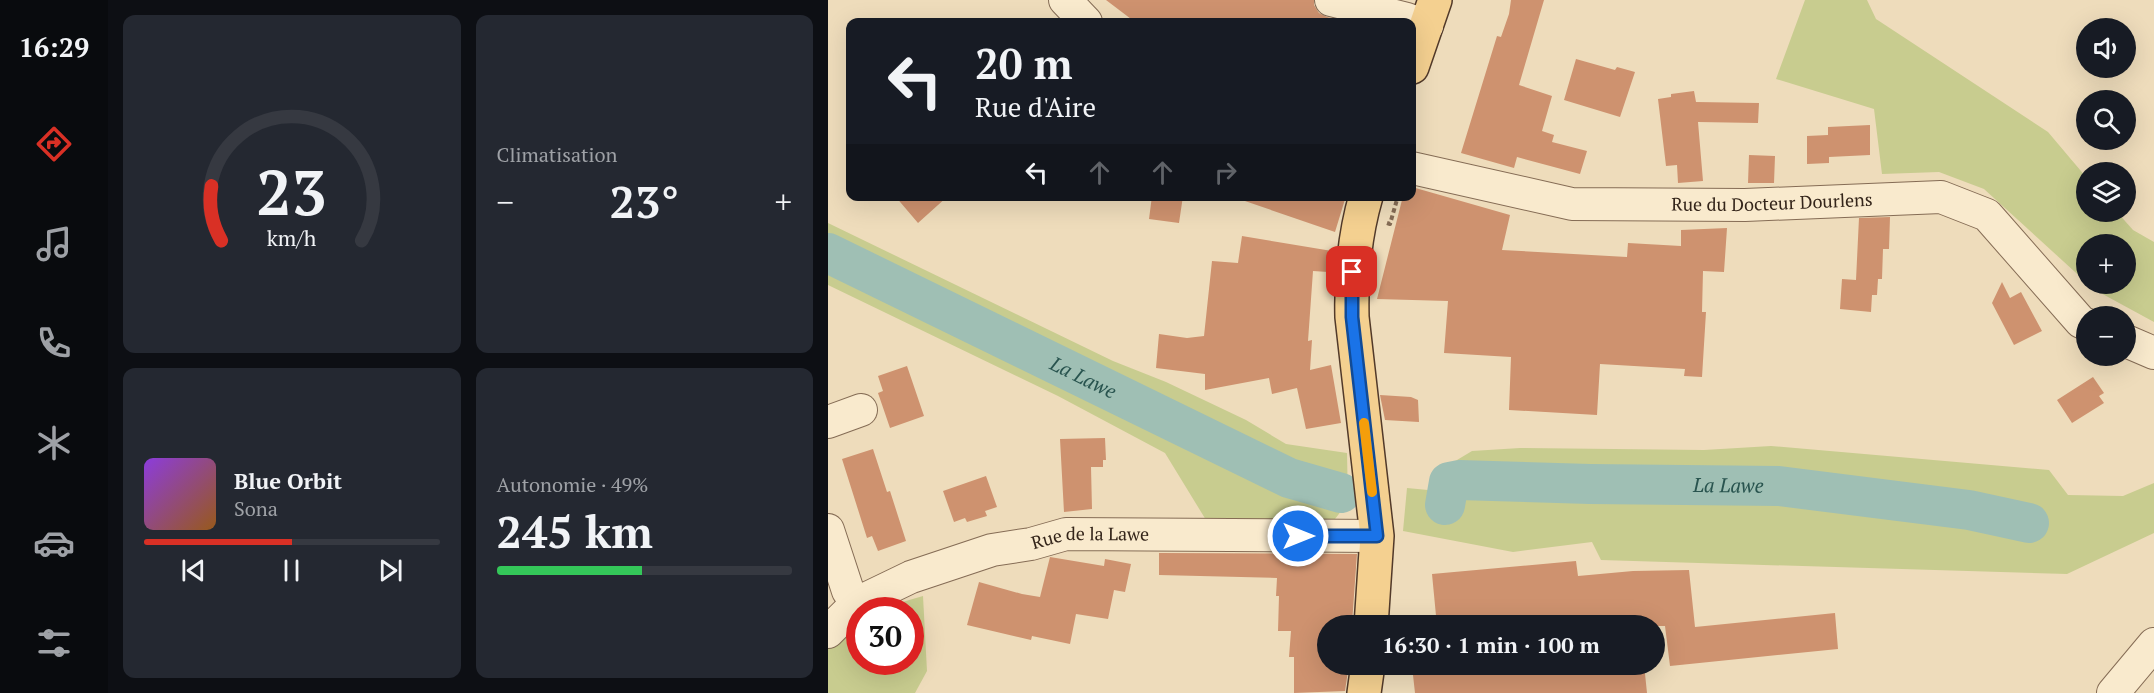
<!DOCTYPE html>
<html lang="fr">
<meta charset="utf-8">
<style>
:root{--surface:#171b24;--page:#242831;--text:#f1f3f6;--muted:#9ea1a6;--line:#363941;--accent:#d93025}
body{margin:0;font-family:"PT Serif",serif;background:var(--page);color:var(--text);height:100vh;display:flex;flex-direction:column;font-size:22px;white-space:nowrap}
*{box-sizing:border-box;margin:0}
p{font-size:20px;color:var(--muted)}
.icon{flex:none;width:33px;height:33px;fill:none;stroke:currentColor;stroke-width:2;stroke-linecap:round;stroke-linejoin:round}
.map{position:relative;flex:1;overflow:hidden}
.side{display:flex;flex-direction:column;gap:15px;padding:15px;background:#0d0f14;width:720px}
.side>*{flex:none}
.banner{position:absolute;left:18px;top:18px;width:570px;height:183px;border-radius:12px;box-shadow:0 6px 24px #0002;background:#171b24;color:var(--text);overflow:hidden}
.fabs{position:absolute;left:1248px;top:18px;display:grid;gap:12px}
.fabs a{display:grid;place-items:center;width:60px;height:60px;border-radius:50%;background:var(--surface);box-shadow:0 6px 24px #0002;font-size:30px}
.speed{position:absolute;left:18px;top:597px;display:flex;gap:12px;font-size:30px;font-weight:700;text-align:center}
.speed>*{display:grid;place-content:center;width:78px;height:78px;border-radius:50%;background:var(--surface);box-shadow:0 6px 24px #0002;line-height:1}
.speed .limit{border:9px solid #d22;background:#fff;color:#111}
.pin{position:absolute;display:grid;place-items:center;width:51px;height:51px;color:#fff;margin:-26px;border-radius:12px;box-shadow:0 3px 9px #0006}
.me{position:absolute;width:66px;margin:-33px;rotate:90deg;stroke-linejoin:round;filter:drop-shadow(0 0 4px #0008)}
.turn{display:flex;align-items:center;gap:21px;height:126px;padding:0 30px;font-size:27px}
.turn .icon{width:78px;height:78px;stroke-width:2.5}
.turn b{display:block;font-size:42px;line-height:51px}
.lanes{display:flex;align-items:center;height:57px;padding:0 30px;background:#0003;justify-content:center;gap:30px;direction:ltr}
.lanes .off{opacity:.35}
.big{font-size:45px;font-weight:600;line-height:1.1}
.side .widget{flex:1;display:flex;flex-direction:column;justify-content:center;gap:9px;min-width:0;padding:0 21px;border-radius:12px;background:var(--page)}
.side .dial{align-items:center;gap:0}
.dial svg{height:156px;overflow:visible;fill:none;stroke:var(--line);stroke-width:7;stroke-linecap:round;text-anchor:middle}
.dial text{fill:var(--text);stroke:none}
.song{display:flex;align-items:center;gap:18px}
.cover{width:72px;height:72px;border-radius:9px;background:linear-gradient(135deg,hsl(270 70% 55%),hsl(30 70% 35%))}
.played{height:6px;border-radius:3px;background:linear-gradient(90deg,var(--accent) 50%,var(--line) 50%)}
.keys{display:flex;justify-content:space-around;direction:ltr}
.heat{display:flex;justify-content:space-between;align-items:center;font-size:33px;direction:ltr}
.charge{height:9px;border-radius:4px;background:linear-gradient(90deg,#34c759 49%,var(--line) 0)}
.side .tiles{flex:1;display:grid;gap:15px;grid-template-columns:repeat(2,1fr)}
.trip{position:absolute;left:489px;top:615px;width:348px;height:60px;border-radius:30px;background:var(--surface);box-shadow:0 6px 24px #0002;font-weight:600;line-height:60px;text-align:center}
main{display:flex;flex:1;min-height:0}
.menu{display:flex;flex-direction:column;width:108px;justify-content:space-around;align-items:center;background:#090b0e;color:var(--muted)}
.menu .icon{width:42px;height:42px}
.menu .selected{color:var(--accent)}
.menu b{font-size:27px;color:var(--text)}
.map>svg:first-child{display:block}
.green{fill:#c8cc8f}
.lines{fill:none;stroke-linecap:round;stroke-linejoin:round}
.river{stroke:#9fbfb4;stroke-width:40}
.building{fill:#ce926f}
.minor-casing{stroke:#856c55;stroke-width:34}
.major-casing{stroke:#523a2a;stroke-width:36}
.path{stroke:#856c55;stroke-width:4;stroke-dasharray:4.5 3;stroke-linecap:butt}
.minor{stroke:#f9eacd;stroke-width:32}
.major{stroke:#f4d090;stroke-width:33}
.route-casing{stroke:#114b97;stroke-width:15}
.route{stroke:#1a73e8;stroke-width:10}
.slow{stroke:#f59e0b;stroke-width:10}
.labels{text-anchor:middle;stroke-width:6;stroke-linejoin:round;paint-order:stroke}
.street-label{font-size:18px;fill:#34251a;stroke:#f6e7ca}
.water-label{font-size:20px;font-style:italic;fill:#29544f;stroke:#f6e7ca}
</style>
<main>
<nav class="menu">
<b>16:29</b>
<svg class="icon selected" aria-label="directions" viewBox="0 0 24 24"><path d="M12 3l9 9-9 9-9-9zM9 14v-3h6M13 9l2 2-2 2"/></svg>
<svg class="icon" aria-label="music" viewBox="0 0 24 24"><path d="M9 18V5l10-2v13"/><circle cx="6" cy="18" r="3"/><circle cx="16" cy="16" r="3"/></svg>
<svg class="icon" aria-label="phone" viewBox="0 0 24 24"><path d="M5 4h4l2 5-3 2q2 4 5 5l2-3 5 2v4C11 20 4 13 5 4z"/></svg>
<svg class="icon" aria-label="climate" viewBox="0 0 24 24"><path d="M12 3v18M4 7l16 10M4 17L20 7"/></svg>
<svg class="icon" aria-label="car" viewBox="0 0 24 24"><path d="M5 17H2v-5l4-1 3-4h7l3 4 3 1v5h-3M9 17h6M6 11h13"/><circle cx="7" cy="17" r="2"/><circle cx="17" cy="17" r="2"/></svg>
<svg class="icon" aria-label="filters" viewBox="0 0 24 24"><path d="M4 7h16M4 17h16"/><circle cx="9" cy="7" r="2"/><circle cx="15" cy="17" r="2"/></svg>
</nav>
<section class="side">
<div class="tiles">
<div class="widget dial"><svg viewBox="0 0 100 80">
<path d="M14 69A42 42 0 1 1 86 69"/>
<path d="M14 69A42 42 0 0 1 9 41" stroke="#d93025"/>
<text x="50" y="56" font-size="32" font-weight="700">23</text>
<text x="50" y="72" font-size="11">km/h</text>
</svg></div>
<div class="widget"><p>Climatisation</p>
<div class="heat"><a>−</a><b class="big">23°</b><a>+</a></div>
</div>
<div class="widget">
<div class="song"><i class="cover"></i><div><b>Blue Orbit</b><p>Sona</p></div></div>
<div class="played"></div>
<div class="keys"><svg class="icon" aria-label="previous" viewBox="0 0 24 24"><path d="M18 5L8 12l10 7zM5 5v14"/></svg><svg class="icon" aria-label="pause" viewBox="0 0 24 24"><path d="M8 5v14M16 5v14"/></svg><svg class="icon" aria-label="next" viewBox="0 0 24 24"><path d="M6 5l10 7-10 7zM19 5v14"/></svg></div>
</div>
<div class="widget"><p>Autonomie · 49%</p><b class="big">245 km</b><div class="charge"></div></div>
</div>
</section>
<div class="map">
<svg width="1326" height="693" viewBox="0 0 1326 693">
<rect width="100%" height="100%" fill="#eedcbb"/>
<path class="green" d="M 977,0 L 1039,0 L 1048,19 L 1220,132 L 1258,177 L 1258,212 L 1289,212 L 1305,230 L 1326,242 L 1326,322 L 1269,291 L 1261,284 L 1298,284 L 1298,244 L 1258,244 L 1258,282 L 1156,189 L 1111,172 L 1054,174 L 1046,109 L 948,79 Z
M 0,223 L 285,361 L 338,382 L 418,420 L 458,444 L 519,453 L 520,502 L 504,523 L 378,520 L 337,453 L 230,396 L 0,285 Z
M 943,446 L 1221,470 L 1240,495 L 1295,496 L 1326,483 L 1326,533 L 1239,574 L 773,560 L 764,542 L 685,552 L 575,531 L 579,488 L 621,492 L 624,463 L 644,451 L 692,448 L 876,450 Z
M 95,596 L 99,671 L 87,693 L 0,693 L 0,643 L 31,616 L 32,662 L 82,662 L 82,610 L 47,610 Z"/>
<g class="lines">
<g class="river">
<path id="s1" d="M 0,253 L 461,478 L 513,493"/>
<path id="s2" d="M 617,505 L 621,482 L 631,480 L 762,484 L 951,486 L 1141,510 L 1201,523"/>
</g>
</g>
<path class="building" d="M 278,0 L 486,0 L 486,5 L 491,13 L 499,17 L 519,22 L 423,22 L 412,19 L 411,22 L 307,22 Z
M 683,0 L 716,0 L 691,85 L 724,96 L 714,131 L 726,135 L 724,142 L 759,151 L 752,174 L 689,157 L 686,168 L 633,153 L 669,36 L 673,37 L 681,14 Z
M 748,59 L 787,70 L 789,67 L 807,72 L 792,117 L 736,100 Z
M 866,91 L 868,102 L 931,103 L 930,123 L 870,122 L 875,181 L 850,183 L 849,165 L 838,166 L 830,99 L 843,97 L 843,94 Z
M 1042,125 L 1042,155 L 1001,157 L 1001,163 L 979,164 L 979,136 L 1000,135 L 1000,127 Z
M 921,155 L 947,156 L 946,183 L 920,183 Z
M 584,187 L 682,215 L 674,250 L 799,257 L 800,243 L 853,246 L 853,230 L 899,228 L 896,272 L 875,271 L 874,312 L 878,312 L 874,377 L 856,376 L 857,369 L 772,364 L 769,415 L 681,410 L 683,357 L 616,353 L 620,301 L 549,299 L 575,196 L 584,196 Z
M 67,196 L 120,196 L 90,223 Z
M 324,196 L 355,196 L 351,223 L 321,219 Z
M 415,196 L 518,196 L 507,232 L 414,200 Z
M 1062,217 L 1061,249 L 1055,249 L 1054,279 L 1050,279 L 1049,295 L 1044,295 L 1043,312 L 1012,309 L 1014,279 L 1028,280 L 1031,218 Z
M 414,236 L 504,251 L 500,272 L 485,271 L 480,341 L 484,340 L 482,370 L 503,365 L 513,423 L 478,429 L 469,388 L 444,394 L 441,378 L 377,390 L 377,374 L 328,368 L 331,334 L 359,338 L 376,336 L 384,261 L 410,263 Z
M 1174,282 L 1182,298 L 1193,292 L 1214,331 L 1186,345 L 1164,303 Z
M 79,366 L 96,416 L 62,428 L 50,393 L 55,391 L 50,376 Z
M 1265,377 L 1276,393 L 1271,396 L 1276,403 L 1244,423 L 1229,400 Z
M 552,395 L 583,397 L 590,400 L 591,422 L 557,420 Z
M 277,438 L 278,460 L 275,460 L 275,467 L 263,467 L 264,509 L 236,512 L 232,439 Z
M 45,449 L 59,492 L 62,491 L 78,541 L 50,551 L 44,536 L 39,538 L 14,459 Z
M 158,476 L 169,507 L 157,511 L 159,516 L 139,522 L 137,518 L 126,522 L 115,491 Z
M 331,553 L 529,554 L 524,623 L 500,622 L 500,664 L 521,664 L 517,691 L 466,693 L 466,657 L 461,657 L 463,631 L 450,631 L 451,596 L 448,596 L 449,578 L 331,575 Z
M 222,557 L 276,566 L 277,559 L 303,564 L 297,592 L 286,590 L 280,619 L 248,614 L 242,644 L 204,636 L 203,640 L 139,625 L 151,582 L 194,594 L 212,597 Z
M 748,561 L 750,576 L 805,571 L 861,570 L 867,627 L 1007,613 L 1010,649 L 842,666 L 837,626 L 609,626 L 604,574 Z
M 593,664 L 816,664 L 819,693 L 587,693 L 584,666 Z"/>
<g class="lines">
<g class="minor-casing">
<g id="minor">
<path d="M 237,0 L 258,22"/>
<path d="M 503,0 L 579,19 L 599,26"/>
<path id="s3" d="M 584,168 L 744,204 L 917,205 L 1113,197 L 1159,215 L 1253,322 L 1258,324"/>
<path d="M 1298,341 L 1326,353"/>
<path d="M 0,422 L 33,410"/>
<path d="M 0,530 L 20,591 L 29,603"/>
<path id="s4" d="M 0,632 L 29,603 L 83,577 L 164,550 L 203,544 L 238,534 L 549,536"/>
<path d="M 1285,693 L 1326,644"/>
</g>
</g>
<g class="major-casing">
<path id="major" d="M 584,67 L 607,0
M 538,196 C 526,237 523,275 524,317 L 549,536 L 543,626
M 536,693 L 540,664"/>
</g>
<path class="path" d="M 559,223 L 562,224 L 570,196"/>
<use href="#minor" class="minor"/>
<use href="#major" class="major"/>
</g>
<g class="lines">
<g class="route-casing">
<path id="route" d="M 470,536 L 549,536 L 524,317 L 524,272"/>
</g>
<use href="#route" class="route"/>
<path class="slow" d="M 536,423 L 544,492"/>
</g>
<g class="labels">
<g class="street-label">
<text dy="6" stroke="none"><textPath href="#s3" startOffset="364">Rue du Docteur Dourlens</textPath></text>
<text dy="6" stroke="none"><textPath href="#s4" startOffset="286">Rue de la Lawe</textPath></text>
</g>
<g class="water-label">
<text dy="7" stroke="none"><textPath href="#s1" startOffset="284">La Lawe</textPath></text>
<text dy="7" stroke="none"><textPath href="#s2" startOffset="303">La Lawe</textPath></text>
</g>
</g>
</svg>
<div class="fabs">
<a><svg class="icon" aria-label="sound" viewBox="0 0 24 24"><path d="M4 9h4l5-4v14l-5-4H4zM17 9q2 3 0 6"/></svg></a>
<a><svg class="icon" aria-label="search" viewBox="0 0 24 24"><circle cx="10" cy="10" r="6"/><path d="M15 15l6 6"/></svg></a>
<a><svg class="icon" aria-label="layers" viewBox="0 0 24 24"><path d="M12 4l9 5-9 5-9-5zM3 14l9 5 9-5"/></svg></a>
<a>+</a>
<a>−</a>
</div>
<div class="speed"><div class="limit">30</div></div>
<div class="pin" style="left:524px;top:272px;background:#d93025"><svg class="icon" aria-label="arrive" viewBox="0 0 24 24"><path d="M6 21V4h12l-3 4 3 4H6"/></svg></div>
<svg class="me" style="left:470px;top:536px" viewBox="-20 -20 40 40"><circle r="17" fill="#1a73e8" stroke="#fff" stroke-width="3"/><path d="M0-11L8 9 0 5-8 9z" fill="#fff"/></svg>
<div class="trip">16:30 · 1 min · 100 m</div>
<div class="banner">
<div class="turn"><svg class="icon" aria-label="left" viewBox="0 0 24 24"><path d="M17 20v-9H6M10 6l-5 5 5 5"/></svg><div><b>20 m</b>Rue d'Aire</div></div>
<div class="lanes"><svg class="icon" aria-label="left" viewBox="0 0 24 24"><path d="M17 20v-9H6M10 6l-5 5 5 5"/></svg><svg class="icon off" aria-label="ahead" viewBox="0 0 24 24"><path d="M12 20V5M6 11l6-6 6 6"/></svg><svg class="icon off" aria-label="ahead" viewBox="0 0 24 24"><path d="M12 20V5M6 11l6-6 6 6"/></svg><svg class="icon off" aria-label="right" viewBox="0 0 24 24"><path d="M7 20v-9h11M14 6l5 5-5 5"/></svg></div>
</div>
</div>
</main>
